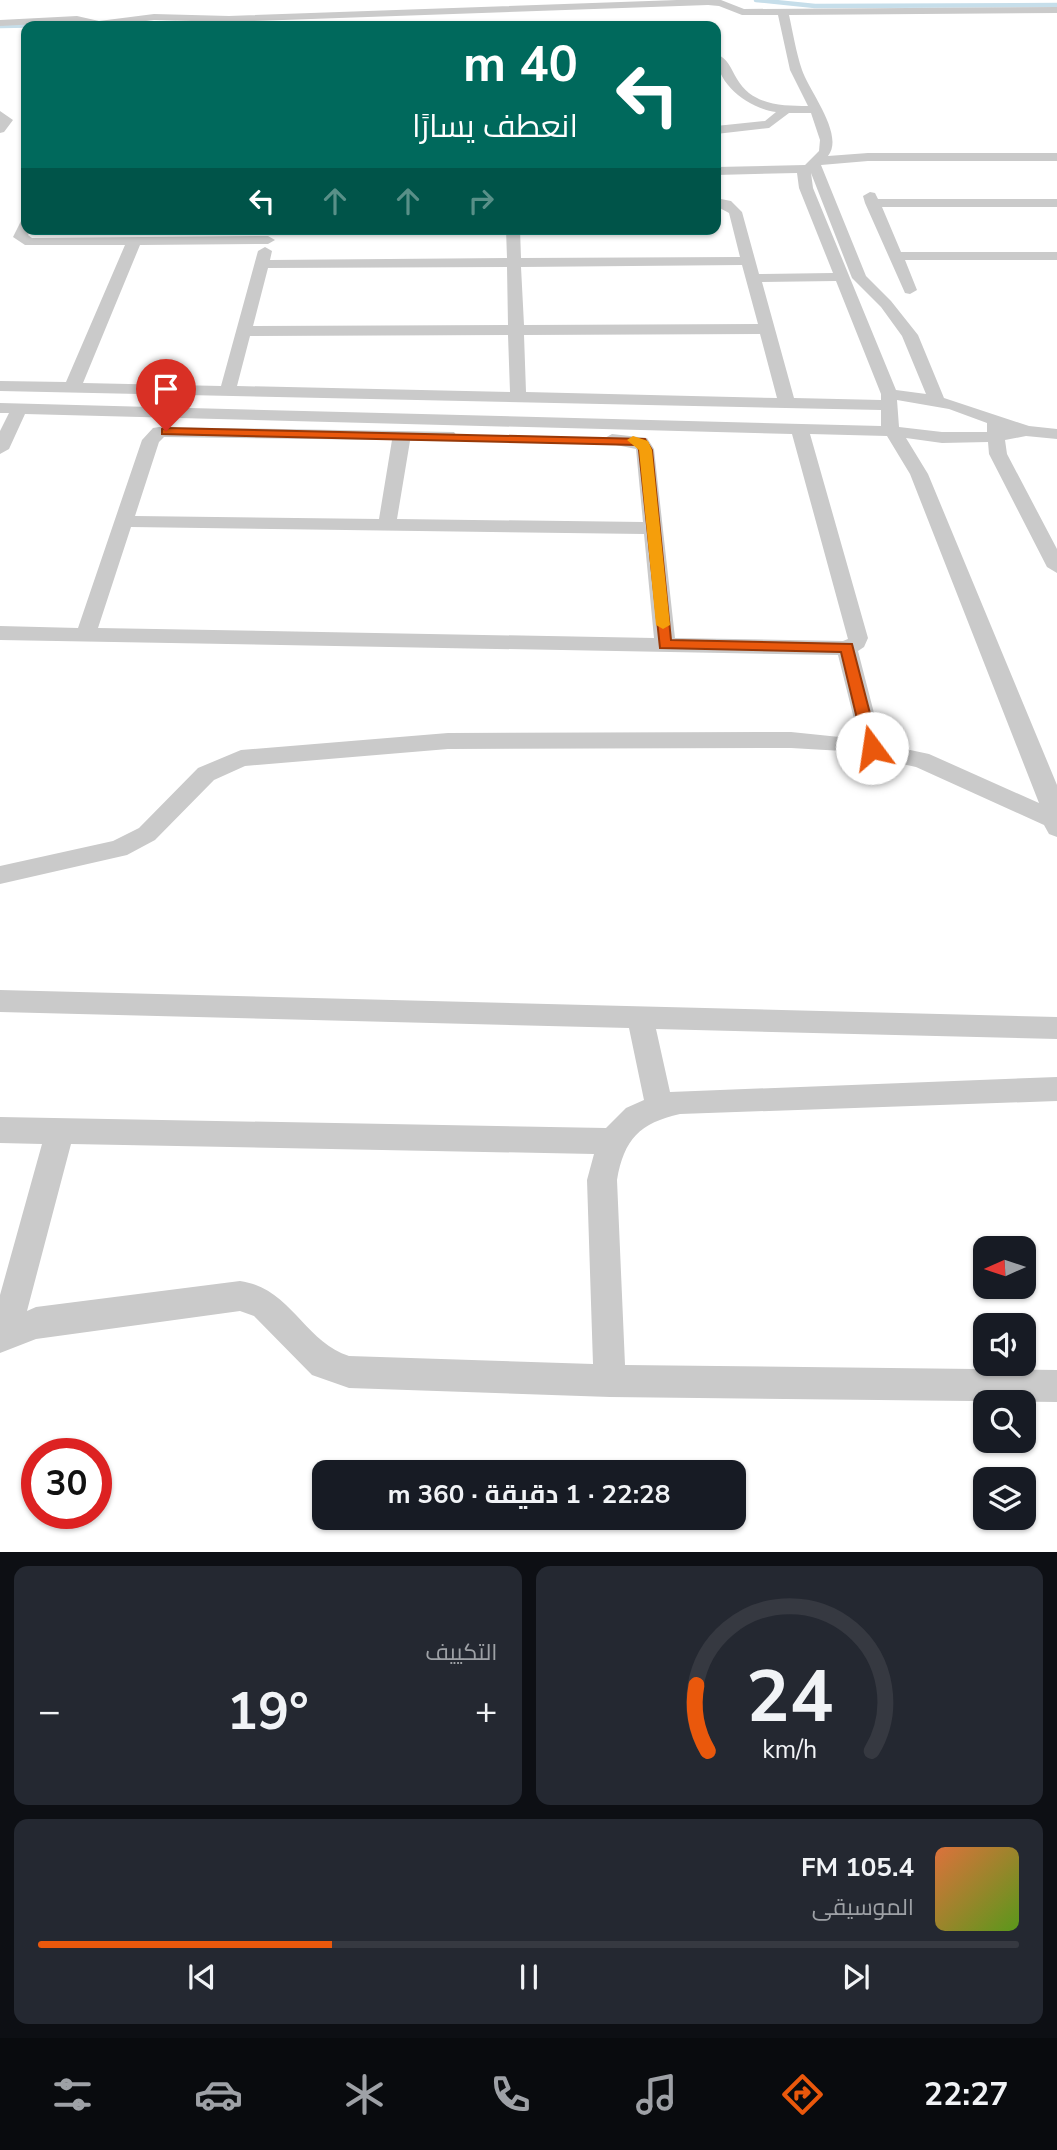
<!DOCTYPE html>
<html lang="ar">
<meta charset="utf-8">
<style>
:root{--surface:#171b24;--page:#242831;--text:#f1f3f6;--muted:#9ea1a6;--line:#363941;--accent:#ea580c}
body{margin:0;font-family:"Nunito Sans",Cairo,sans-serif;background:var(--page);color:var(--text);direction:rtl;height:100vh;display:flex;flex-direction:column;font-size:26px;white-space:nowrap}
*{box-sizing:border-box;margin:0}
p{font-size:23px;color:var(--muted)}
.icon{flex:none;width:38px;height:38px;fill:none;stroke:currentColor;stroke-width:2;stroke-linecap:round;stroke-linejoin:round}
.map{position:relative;height:1552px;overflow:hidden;direction:ltr}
.details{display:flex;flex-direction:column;gap:14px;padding:14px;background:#0d0f14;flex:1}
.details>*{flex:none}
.banner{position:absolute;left:21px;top:21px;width:700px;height:214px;border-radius:14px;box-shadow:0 2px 5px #0004;direction:rtl;background:#00695c;color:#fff;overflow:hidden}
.needle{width:46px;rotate:267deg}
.controls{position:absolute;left:973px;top:1236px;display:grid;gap:14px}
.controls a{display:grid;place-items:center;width:63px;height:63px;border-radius:14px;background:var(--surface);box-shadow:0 2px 5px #0004;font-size:35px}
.speed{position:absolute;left:21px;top:1438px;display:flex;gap:14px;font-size:35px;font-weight:700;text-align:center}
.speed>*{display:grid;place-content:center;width:91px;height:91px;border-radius:50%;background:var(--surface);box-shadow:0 2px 5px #0004;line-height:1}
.speed .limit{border:10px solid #d22;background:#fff;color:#111}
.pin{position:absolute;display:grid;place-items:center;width:60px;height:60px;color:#fff;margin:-72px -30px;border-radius:50% 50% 50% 0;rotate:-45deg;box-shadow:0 0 7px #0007}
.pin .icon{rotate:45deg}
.me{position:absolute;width:77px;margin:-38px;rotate:346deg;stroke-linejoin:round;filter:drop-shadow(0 0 5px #0008)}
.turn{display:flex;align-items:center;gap:24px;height:147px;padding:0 28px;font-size:32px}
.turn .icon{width:91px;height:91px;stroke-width:2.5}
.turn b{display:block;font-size:49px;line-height:60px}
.lanes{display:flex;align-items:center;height:66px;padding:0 28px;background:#0003;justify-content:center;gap:35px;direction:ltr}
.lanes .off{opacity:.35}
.big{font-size:52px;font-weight:700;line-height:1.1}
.details .widget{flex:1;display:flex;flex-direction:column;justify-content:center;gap:10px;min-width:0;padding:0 24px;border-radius:14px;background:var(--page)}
.details .dial{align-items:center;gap:0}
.dial svg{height:182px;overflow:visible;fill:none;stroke:var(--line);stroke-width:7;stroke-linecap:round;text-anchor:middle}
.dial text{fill:var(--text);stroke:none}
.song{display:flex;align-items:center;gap:21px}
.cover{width:84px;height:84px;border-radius:10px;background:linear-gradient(135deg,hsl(20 70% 55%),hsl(90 70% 35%))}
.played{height:7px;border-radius:4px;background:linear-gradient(90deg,var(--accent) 30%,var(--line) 30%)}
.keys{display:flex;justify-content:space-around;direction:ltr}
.heat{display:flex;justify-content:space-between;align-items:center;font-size:38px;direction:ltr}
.details .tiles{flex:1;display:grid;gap:14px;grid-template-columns:1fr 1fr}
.widget:last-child{grid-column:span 2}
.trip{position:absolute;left:312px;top:1460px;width:434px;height:70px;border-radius:14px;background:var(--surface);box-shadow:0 2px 5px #0004;font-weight:700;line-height:70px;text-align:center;direction:rtl}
.menu{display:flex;height:112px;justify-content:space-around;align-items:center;background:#090b0e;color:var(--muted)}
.menu .icon{width:49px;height:49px}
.menu .on{color:var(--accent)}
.menu b{font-size:32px;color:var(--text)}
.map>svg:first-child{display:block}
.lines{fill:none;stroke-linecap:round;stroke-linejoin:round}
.stream{stroke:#c6deea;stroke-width:4.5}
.minor{fill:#cacaca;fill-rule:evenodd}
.route{fill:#ea580c;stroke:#983908;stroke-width:2}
.slow{fill:#f59e0b}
</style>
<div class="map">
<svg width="1057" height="1552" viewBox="0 0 1057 1552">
<rect width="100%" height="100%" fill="#fff"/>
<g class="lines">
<path class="stream" d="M 756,0 L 815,6 L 1057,5
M 0,26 L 176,23"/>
<path class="minor" d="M 677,0 L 721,0 L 744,9 L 1057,7 L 1057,13 L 789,15 C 793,33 796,52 802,70 C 809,91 845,135 828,156 L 868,153 L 1057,153 L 1057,161 L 868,161 L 821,165 L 866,276 L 891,301 L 918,335 L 944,398 L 1029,426 L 1057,429 L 1057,439 L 1026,436 L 1005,440 L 1007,454 L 1057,549 L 1057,573 L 1047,567 L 989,454 L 988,442 L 942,443 L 906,438 L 928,474 L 1057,785 L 1057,837 L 1049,834 L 1044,825 L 916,767 L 843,751 L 791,748 L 448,749 L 245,766 L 214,780 L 155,840 L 127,855 L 0,884 L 0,866 L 113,841 L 139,828 L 198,768 L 241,750 L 448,733 L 791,732 L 859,739 L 838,655 L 0,640 L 0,626 L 78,628 L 142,440 L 153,428 L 159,427 L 454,432 L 457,436 L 448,441 L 410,441 L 397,519 L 643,522 L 636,449 L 606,443 L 603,439 L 612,434 L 647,438 L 654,449 L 675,638 L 843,641 L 848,639 L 792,434 L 25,414 L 9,449 L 0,454 L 0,431 L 9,413 L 0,413 L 0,403 L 881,426 L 881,410 L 0,391 L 0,381 L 66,382 L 125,245 L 25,245 L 13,237 L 21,221 L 26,220 L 26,229 L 31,229 L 28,235 L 32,238 L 268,236 L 275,240 L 268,244 L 140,245 L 83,383 L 221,386 L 258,251 L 265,247 L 272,251 L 270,260 L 507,258 L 506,229 L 520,229 L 521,258 L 740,257 L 729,213 L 716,206 L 716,198 L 731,201 L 742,212 L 759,274 L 833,273 L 799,188 L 797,173 L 716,175 L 716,167 L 805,165 L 819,151 L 820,140 L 811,113 L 789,113 L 769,128 L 716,134 L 716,126 L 765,121 L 776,112 C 748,108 716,84 716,54 C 728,58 731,69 737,79 C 752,105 781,106 808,106 L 790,70 L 778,15 L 742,15 L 719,6 L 708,5 L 229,22 L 154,20 L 106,26 L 77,22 L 0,26 L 0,20 L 77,16 L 99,21 L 154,14 L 229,16 ZM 811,173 L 852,278 L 881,307 L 902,336 L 926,394 L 896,390 L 813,188 ZM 742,265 L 758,324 L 524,325 L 521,267 ZM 507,267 L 508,325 L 253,326 L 268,268 ZM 836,281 L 881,394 L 881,400 L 794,398 L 762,282 ZM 760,334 L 777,398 L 526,392 L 524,335 ZM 508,335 L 510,392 L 237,386 L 250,336 ZM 897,400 L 949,409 L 987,423 L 987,432 L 942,432 L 899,427 ZM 810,434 L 887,436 L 910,474 L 1039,803 L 929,754 L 882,744 L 858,651 L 864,647 L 868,638 ZM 164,437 L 392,440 L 379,519 L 135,516 L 159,442 ZM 131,527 L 644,534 L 654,638 L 98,628 Z
M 0,111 L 13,120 L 4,132 L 0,133 Z
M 870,192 L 875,193 L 878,199 L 1057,199 L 1057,207 L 882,207 L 901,252 L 1057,252 L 1057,260 L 905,260 L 917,290 L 910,294 L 905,293 L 865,203 L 863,196 Z
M 0,990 L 1057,1017 L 1057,1039 L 656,1029 L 670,1092 L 1057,1077 L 1057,1101 L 680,1114 C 640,1123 624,1139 617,1180 L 625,1365 L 1057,1370 L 1057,1402 L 610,1397 L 349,1388 L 312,1375 L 254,1316 L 240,1311 L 36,1339 L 0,1353 L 0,1295 L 42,1144 L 0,1143 L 0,1117 L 606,1128 L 626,1108 L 644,1100 L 629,1028 L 0,1012 ZM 71,1144 L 594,1154 L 587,1180 L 593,1364 L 349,1356 C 304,1342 291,1288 240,1281 L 36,1307 L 27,1311 Z"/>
</g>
<path class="route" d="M 166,428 L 645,439 L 652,450 L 671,640 L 852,644 L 879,748 L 872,753 L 864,748 L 841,652 L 660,648 L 639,450 L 637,445 L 162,434 L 162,429 Z"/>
<path class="slow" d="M 633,436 L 648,441 L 652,450 L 670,625 L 663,629 L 656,625 L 639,450 L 627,440 Z"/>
</svg>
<div class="controls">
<a><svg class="needle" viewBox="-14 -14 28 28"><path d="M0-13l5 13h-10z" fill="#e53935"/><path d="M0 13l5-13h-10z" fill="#9ea1a6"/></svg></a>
<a><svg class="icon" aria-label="sound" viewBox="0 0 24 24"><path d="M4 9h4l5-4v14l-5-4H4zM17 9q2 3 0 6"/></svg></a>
<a><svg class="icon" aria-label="search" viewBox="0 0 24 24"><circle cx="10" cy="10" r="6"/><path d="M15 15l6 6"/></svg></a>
<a><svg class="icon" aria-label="layers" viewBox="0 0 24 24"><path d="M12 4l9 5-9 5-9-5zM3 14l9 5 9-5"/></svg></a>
</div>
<div class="speed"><div class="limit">30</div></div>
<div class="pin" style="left:166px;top:431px;background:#d93025"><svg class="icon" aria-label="arrive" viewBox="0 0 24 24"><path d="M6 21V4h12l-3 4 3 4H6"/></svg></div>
<svg class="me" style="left:872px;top:748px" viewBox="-20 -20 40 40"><circle r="19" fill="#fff"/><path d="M0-13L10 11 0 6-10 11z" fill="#ea580c"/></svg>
<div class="trip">22:28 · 1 دقيقة · 360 m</div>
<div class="banner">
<div class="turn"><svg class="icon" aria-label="left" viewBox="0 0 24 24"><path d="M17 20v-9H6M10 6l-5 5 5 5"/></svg><div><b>40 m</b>انعطف يسارًا</div></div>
<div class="lanes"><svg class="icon" aria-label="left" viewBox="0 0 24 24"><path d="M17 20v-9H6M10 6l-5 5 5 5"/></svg><svg class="icon off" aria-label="ahead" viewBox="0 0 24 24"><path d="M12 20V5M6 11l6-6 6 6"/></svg><svg class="icon off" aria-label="ahead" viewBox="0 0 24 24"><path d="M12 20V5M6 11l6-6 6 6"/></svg><svg class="icon off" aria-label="right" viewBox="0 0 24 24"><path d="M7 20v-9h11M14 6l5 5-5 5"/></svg></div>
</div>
</div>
<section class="details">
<div class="tiles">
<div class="widget dial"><svg viewBox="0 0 100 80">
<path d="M14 69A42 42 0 1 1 86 69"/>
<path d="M14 69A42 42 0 0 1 9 40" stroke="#ea580c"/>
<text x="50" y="56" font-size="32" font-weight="700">24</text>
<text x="50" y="72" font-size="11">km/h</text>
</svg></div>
<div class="widget"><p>التكييف</p>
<div class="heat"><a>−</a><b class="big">19°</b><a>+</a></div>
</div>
<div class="widget">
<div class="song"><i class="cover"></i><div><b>105.4 FM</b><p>الموسيقى</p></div></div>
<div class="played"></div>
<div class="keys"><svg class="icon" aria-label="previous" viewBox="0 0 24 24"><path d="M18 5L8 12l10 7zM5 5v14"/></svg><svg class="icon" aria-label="pause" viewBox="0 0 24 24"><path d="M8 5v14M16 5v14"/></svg><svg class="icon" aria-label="next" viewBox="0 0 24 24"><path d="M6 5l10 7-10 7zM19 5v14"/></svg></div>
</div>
</div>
</section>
<nav class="menu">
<b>22:27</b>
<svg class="icon on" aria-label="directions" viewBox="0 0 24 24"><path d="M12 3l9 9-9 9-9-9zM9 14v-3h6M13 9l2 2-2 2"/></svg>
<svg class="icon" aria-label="music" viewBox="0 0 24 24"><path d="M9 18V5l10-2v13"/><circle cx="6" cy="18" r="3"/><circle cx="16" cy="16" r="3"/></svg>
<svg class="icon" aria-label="phone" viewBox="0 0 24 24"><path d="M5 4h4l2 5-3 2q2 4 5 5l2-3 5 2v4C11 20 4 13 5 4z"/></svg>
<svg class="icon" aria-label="climate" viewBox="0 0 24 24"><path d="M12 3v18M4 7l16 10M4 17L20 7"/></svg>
<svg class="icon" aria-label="car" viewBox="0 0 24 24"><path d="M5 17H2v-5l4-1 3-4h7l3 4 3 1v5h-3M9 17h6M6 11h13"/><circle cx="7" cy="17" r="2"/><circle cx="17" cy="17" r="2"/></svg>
<svg class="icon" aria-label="filters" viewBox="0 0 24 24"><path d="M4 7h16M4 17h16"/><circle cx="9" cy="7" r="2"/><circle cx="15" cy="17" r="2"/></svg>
</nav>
